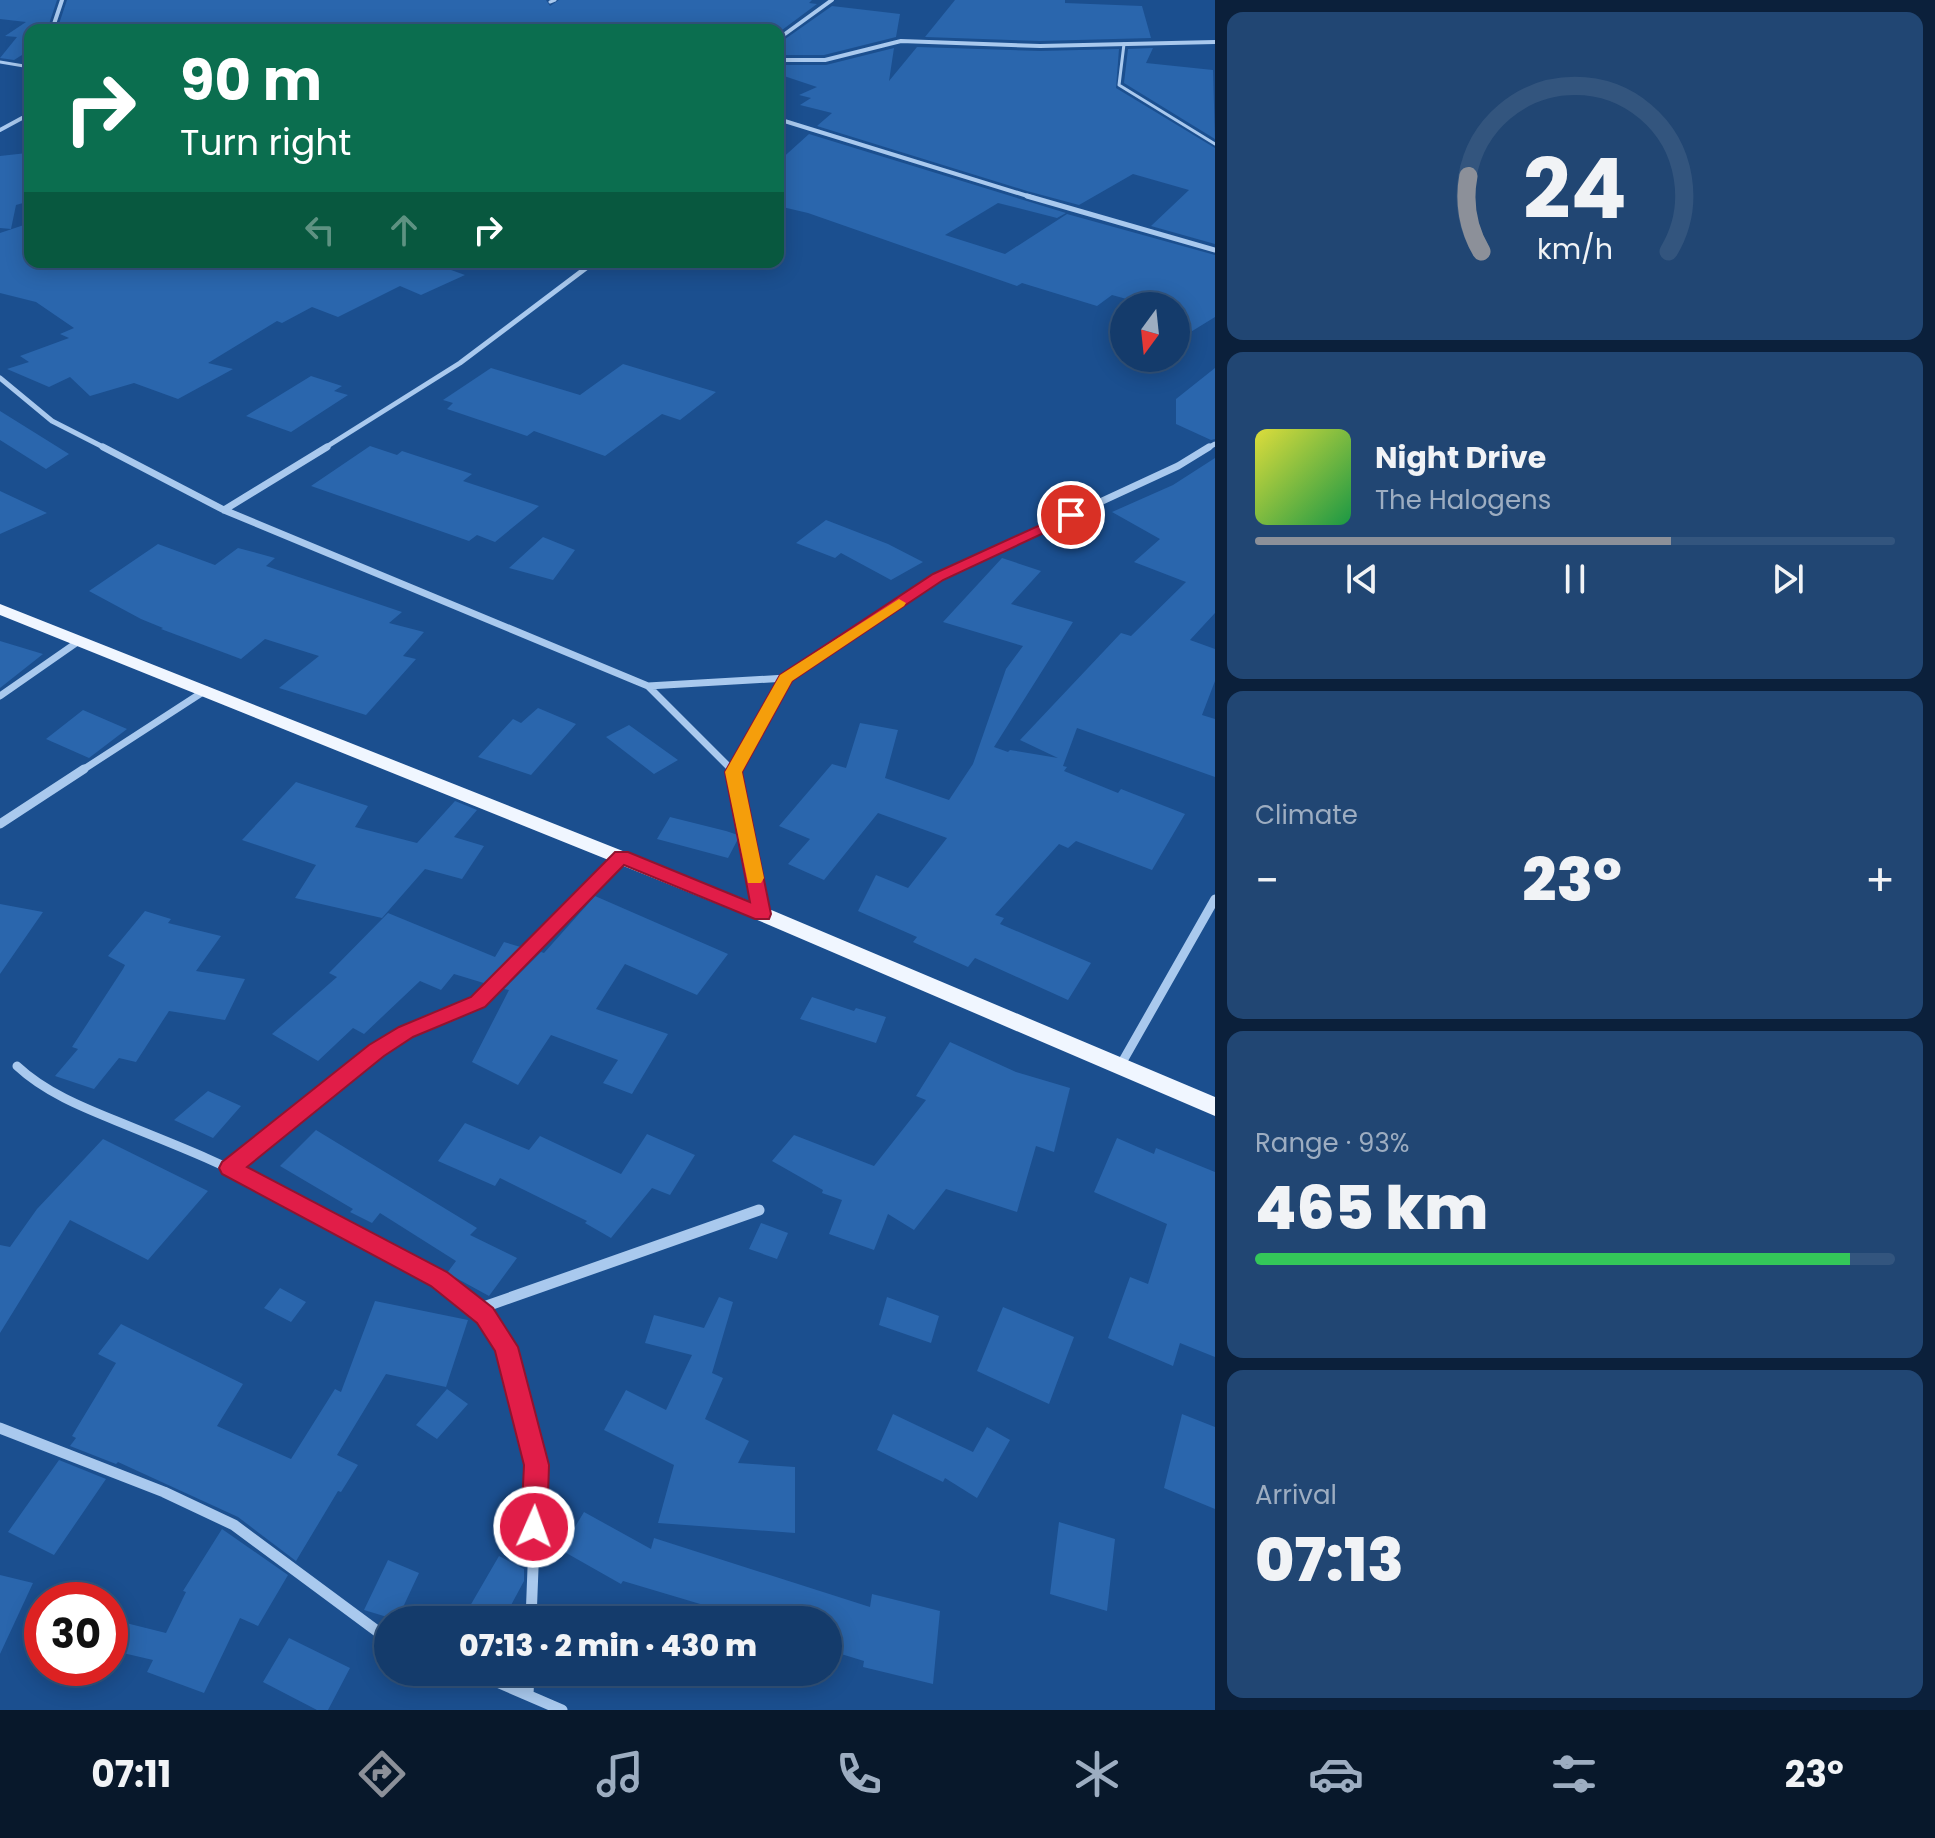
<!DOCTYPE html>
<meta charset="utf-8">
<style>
:root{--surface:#143b6b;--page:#214673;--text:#f1f3f6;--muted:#9dadc1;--line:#33557e;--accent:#8c9099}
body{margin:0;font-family:Poppins,sans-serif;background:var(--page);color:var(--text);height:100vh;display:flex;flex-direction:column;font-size:30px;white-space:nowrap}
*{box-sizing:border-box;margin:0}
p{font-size:26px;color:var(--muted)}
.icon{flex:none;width:44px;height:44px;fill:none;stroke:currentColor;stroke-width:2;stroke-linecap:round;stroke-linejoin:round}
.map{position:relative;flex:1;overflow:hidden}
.panel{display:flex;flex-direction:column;gap:12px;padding:12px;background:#0b203b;width:720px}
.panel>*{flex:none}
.banner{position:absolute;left:24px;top:24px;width:760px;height:244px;border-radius:16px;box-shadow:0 4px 20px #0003,0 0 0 2px var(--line);background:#0b6e4f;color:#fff;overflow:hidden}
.needle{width:52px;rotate:195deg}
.tools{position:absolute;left:1110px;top:292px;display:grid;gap:16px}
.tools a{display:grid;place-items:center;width:80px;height:80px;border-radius:50%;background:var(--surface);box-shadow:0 4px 20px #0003,0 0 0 2px var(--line);font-size:40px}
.speed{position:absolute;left:24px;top:1582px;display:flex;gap:16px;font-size:40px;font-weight:700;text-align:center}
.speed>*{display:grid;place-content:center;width:104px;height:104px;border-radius:50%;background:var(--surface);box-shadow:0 4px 20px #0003,0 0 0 2px var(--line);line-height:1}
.speed .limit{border:12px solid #d22;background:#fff;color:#111}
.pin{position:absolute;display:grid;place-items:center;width:68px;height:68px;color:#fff;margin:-34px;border:4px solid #fff;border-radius:50%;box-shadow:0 2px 8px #0007}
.me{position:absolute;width:88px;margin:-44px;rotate:2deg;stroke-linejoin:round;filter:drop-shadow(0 0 6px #0008)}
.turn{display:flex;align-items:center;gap:28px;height:168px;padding:0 24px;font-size:36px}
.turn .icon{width:104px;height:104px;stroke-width:2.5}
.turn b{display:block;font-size:56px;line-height:68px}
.lanes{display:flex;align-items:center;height:76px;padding:0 24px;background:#0003;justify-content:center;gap:40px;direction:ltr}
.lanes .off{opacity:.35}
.big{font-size:60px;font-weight:800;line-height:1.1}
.panel .widget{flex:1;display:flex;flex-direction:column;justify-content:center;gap:12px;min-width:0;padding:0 28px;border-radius:16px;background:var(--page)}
.panel .dial{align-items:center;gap:0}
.dial svg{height:208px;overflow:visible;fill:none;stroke:var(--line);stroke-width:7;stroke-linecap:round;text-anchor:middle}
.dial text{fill:var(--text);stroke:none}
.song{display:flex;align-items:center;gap:24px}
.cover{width:96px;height:96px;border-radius:12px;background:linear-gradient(135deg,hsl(60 70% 55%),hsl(140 70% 35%))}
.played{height:8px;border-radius:4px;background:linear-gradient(90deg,var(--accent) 65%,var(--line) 65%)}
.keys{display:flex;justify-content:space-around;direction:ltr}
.heat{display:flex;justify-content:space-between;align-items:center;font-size:44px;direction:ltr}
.charge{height:12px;border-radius:6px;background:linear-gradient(90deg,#34c759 93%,var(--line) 0)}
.trip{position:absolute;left:374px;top:1606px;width:468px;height:80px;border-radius:40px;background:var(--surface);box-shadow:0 4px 20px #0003,0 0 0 2px var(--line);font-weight:800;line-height:80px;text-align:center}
.tab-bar{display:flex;height:128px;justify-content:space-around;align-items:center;background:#08182b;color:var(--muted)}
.tab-bar .icon{width:56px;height:56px}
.tab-bar .on{color:var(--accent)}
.tab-bar b{font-size:36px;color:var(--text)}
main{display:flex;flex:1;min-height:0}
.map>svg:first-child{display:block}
.building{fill:#2a66ad}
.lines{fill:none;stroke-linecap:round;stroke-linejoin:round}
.lane{stroke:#a9c9ee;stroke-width:3}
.street-far4{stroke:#a9c9ee;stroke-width:4}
.street-far3{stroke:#a9c9ee;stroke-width:5}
.street-far2{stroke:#a9c9ee;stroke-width:7}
.street-far1{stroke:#a9c9ee;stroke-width:9}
.street{stroke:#a9c9ee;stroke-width:11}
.primary{fill:#f0f6ff;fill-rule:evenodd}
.route{fill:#e11d48;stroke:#92132f;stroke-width:2}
.slow{fill:#f59e0b}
</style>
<main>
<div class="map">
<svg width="1215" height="1710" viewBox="0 0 1215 1710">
<rect width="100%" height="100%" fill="#1b4f8f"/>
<path class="building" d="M 0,0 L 57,0 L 47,30 L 30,30 L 30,50 L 14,60 L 0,58 L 17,37 L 5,36 L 26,22 L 0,19 Z
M 67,0 L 546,0 L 550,6 L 559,0 L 812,0 L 809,3 L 817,4 L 778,33 L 778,30 L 104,30 L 96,27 L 57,30 Z
M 955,0 L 1065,0 L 1065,3 L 1142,6 L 1151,38 L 1040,41 L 925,37 Z
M 832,6 L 900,14 L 896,37 L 824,55 L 778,55 L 778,44 Z
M 917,47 L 1040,51 L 1119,49 L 1116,88 L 1215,148 L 1215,244 L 1151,226 L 1189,190 L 1133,174 L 1079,205 L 1027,191 L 817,126 L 832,113 L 800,105 L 811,98 L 799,95 L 817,87 L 778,74 L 778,65 L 826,65 L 894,48 L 889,81 Z
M 1153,48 L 1146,63 L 1213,70 L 1215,139 L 1124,83 L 1128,49 Z
M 809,134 L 1066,213 L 1057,218 L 998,203 L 945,235 L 1005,254 L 1067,214 L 1215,255 L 1215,317 L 1176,341 L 1176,306 L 1152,306 L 1112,295 L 1097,306 L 1022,283 L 1017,286 L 808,213 L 778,206 L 778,162 Z
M 27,153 L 25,163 L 30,163 L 30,201 L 16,205 L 11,229 L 0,228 L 0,156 Z
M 30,223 L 30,262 L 448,262 L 440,266 L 465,275 L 421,295 L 400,286 L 338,317 L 312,307 L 282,323 L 277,321 L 208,363 L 233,369 L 178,399 L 134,383 L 90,396 L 70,377 L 49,387 L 7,369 L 29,362 L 20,356 L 69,338 L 60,334 L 74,328 L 36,302 L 0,293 L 0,233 Z
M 623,364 L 716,392 L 680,420 L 662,414 L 605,456 L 534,431 L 527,436 L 447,409 L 453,403 L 443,400 L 491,368 L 580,395 Z
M 1215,368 L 1215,439 L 1211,440 L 1176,424 L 1176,399 Z
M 311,376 L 342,386 L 334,391 L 348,395 L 291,432 L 246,416 Z
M 0,411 L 69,454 L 46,469 L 0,440 Z
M 370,446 L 397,455 L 402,451 L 472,474 L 463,481 L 539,506 L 495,542 L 477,535 L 469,541 L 311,486 Z
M 1215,458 L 1215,613 L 1190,640 L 1215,649 L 1215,681 L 1202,715 L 1215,719 L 1215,777 L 1077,728 L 1063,766 L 1067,767 L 1064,771 L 1118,793 L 1121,789 L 1185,814 L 1152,870 L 1076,841 L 1068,848 L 1059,844 L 995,915 L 1004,918 L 1000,924 L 1091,963 L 1068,1000 L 975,958 L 968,967 L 913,942 L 917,937 L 858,911 L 876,875 L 908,888 L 947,838 L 878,813 L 824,880 L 788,864 L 810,839 L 779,826 L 832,764 L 846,768 L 860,723 L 898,730 L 885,778 L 949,800 L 973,764 L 1006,669 L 1023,646 L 943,622 L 1002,558 L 1041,571 L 1011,604 L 1073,622 L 994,747 L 1008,752 L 1010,750 L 1058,758 L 1020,740 L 1121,633 L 1131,636 L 1186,582 L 1134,562 L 1160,539 L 1112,512 L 1173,485 Z
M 0,491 L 47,513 L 0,534 Z
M 826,520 L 888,544 L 923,562 L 891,580 L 841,553 L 835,558 L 796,543 Z
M 543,537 L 575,550 L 553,580 L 509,568 Z
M 158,544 L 215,565 L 238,548 L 275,558 L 266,566 L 402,612 L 389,623 L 424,632 L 403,656 L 416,659 L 366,715 L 279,688 L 319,656 L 265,639 L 241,659 L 161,629 L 163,628 L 141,619 L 89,591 Z
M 0,641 L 43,654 L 0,688 Z
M 538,708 L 576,724 L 531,775 L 478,757 L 513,719 L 521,723 Z
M 83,710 L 127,729 L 89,758 L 46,739 Z
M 629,725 L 678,760 L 654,774 L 606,737 Z
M 296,782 L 368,806 L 355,827 L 417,843 L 455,801 L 477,810 L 454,837 L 484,846 L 462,879 L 425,869 L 382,918 L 295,898 L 316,865 L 242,840 Z
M 670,817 L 726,831 L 738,835 L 738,839 L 728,858 L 657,839 Z
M 595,896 L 728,954 L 697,995 L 625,964 L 596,1009 L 668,1034 L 632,1094 L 603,1083 L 618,1060 L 551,1035 L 518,1085 L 472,1062 L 509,990 L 504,989 L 541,952 L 544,953 Z
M 0,904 L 43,912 L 0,974 Z
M 145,911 L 171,919 L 168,923 L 221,936 L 196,971 L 245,979 L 225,1020 L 169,1011 L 136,1062 L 119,1058 L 94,1089 L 55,1076 L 78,1049 L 72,1047 L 123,969 L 125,965 L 108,956 Z
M 388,913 L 495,957 L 504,942 L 524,948 L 487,984 L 454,974 L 441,990 L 420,981 L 364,1034 L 353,1028 L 318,1061 L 272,1034 L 337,977 L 329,973 Z
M 812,997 L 854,1011 L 856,1008 L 886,1017 L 876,1043 L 800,1019 Z
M 950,1042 L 1016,1072 L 1070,1088 L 1054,1152 L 1036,1146 L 1017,1212 L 946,1189 L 914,1230 L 888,1214 L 874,1250 L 829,1234 L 842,1200 L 822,1193 L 823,1190 L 772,1161 L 794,1135 L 874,1166 L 926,1100 L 916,1096 Z
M 208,1091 L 241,1106 L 213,1138 L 174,1120 Z
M 465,1123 L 529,1150 L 540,1136 L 621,1174 L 647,1134 L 695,1155 L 670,1195 L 652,1188 L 611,1238 L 585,1223 L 587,1221 L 500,1178 L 495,1186 L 438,1161 Z
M 316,1130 L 477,1228 L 470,1235 L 517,1258 L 489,1296 L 447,1273 L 456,1261 L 380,1213 L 372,1223 L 350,1212 L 353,1209 L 280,1166 Z
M 1117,1138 L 1154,1154 L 1156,1148 L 1215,1172 L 1215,1357 L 1180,1343 L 1173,1366 L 1108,1338 L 1130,1277 L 1148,1284 L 1167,1224 L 1094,1192 Z
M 103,1139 L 208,1191 L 148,1260 L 70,1220 L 0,1333 L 0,1245 L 10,1247 L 37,1209 Z
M 761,1223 L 788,1233 L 777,1259 L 749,1249 Z
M 280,1288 L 306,1302 L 291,1322 L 264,1308 Z
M 719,1297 L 733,1302 L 712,1373 L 723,1378 L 705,1419 L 749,1441 L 738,1463 L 795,1467 L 795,1533 L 658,1523 L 674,1465 L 604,1430 L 626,1390 L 666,1410 L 692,1355 L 645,1343 L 654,1315 L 704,1328 Z
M 887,1297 L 939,1316 L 931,1343 L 879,1325 Z
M 375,1301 L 468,1320 L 446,1387 L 386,1374 L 337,1455 L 358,1465 L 341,1492 L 338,1491 L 296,1561 L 238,1517 L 118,1462 L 116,1464 L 70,1446 L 76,1438 L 72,1436 L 116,1363 L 98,1354 L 121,1324 L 243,1384 L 217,1426 L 291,1459 L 335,1389 L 341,1392 Z
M 1003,1307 L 1074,1337 L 1049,1404 L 977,1371 Z
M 447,1389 L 468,1404 L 437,1439 L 416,1425 Z
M 893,1414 L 973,1452 L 987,1427 L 1010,1440 L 977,1498 L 945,1478 L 943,1482 L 877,1450 Z
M 1182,1414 L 1215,1427 L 1215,1509 L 1164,1488 Z
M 59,1460 L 106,1479 L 54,1555 L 8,1532 Z
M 584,1512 L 651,1549 L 654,1538 L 870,1607 L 872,1594 L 940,1611 L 933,1684 L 863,1667 L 864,1661 L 828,1650 L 828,1620 L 736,1620 L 716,1615 L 717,1609 L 623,1581 L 621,1584 L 561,1550 Z
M 1059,1522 L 1115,1539 L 1107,1611 L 1050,1594 Z
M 222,1529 L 288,1575 L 258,1626 L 240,1618 L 204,1693 L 147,1672 L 153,1660 L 110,1650 L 110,1619 L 166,1633 L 186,1592 L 183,1591 Z
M 499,1556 L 524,1569 L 524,1581 L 503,1620 L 496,1620 L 470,1606 Z
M 388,1560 L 419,1573 L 397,1620 L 364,1610 Z
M 0,1575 L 33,1583 L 0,1654 Z
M 289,1638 L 350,1668 L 328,1710 L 317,1710 L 263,1682 Z"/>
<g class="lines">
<path class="lane" d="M 550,2 L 555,0
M 1124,44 L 1119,85 L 1215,144
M 0,62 L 30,67"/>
<path class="street-far4" d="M 52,30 L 62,0
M 778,39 L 832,0
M 778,60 L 825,60 L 901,41 L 1040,46 L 1215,42
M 778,119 L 1034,198
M 0,130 L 24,117 L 30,91"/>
<path class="street-far3" d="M 1027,196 L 1215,250
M 0,378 L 52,421 L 107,449
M 323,449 L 460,363 L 594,262
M 1206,449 L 1215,444"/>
<path class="street-far2" d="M 103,447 L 224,510 L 648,686 L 733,771
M 224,510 L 327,447
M 648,686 L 786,678
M 0,696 L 79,641
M 81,771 L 206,690
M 734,771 L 786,678 L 938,577 L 1178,466 L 1209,447"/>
<path class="street-far1" d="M 731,769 L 762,913
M 734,772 L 735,769
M 0,824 L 84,769
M 17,1066 C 47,1094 87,1109 124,1124 C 170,1143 216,1160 259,1184
M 1120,1066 L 1215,899
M 230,1168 L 376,1050 L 406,1032 L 478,1002 L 519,964 L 621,857"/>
<path class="street" d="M 255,1182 L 439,1279 L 485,1315 L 506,1347 L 537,1465 L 531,1620
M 478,1309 L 759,1210
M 0,1428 L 164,1492 L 234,1525 L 377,1631 L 388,1635
M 474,1672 L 562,1710
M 528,1695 L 529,1672"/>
<path class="primary" d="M 0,604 L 769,909 L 1215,1097 L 1215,1116 L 755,919 L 0,615 Z"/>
</g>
<path class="route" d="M 1071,511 L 1076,512 L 1076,518 L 943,580 L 792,681 L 742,772 L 771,914 L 769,919 L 755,919 L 624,865 L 485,1007 L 413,1037 L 384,1056 L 247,1167 L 447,1272 L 493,1308 L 518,1347 L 549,1465 L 547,1527 L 544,1536 L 534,1540 L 525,1536 L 521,1527 L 524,1465 L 495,1351 L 477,1323 L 431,1286 L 222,1174 L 219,1168 L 222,1162 L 369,1045 L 399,1027 L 471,997 L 615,852 L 628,852 L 750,902 L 725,772 L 780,675 L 933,574 Z"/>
<path class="slow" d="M 899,599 L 906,603 L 904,606 L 792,681 L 742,772 L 764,878 L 761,883 L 748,883 L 725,772 L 780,675 Z"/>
</svg>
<div class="tools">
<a><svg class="needle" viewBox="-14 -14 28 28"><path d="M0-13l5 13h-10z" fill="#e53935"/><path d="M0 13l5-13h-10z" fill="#9dadc1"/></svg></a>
</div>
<div class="speed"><div class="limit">30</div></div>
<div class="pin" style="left:1071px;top:515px;background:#d93025"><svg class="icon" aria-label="arrive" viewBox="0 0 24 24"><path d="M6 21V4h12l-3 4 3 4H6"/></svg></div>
<svg class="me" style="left:534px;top:1527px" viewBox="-20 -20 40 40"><circle r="17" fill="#e11d48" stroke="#fff" stroke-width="3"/><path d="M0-11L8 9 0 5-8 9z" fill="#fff"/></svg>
<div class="trip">07:13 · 2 min · 430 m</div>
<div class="banner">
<div class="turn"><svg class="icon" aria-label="right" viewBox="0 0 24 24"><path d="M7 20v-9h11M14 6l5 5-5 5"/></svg><div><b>90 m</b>Turn right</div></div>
<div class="lanes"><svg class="icon off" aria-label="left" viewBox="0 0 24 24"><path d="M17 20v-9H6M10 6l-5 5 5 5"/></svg><svg class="icon off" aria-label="ahead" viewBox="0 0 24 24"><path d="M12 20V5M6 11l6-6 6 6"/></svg><svg class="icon" aria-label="right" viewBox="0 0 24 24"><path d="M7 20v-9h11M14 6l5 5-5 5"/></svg></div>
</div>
</div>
<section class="panel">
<div class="widget dial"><svg viewBox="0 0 100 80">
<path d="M14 69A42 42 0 1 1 86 69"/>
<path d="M14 69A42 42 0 0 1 9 40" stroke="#8c9099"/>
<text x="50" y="56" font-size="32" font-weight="700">24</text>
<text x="50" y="72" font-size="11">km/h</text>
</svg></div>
<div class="widget">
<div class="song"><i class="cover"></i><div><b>Night Drive</b><p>The Halogens</p></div></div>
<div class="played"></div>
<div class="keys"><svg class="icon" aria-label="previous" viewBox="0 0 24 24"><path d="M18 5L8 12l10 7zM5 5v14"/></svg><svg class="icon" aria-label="pause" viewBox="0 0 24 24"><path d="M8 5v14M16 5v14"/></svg><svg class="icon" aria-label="next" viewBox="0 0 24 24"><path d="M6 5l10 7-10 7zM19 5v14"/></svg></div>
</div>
<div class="widget"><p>Climate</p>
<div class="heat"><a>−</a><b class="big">23°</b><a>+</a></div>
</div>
<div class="widget"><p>Range · 93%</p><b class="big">465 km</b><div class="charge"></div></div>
<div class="widget"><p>Arrival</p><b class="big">07:13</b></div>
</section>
</main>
<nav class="tab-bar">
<b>07:11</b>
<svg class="icon on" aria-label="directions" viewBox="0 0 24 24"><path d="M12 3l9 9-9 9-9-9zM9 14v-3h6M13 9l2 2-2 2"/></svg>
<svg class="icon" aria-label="music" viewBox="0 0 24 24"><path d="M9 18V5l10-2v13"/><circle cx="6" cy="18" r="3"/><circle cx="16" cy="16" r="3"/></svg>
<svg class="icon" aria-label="phone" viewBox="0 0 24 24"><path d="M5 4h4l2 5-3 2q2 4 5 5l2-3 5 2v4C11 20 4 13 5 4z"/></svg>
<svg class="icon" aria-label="climate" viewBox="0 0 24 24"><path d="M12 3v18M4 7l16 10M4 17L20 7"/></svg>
<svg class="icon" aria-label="car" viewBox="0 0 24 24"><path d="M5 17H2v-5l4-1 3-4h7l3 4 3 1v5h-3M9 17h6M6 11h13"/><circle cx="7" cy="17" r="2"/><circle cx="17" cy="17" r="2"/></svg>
<svg class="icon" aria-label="filters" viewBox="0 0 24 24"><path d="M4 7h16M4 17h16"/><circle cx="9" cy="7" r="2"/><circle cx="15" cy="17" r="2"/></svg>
<b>23°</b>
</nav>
